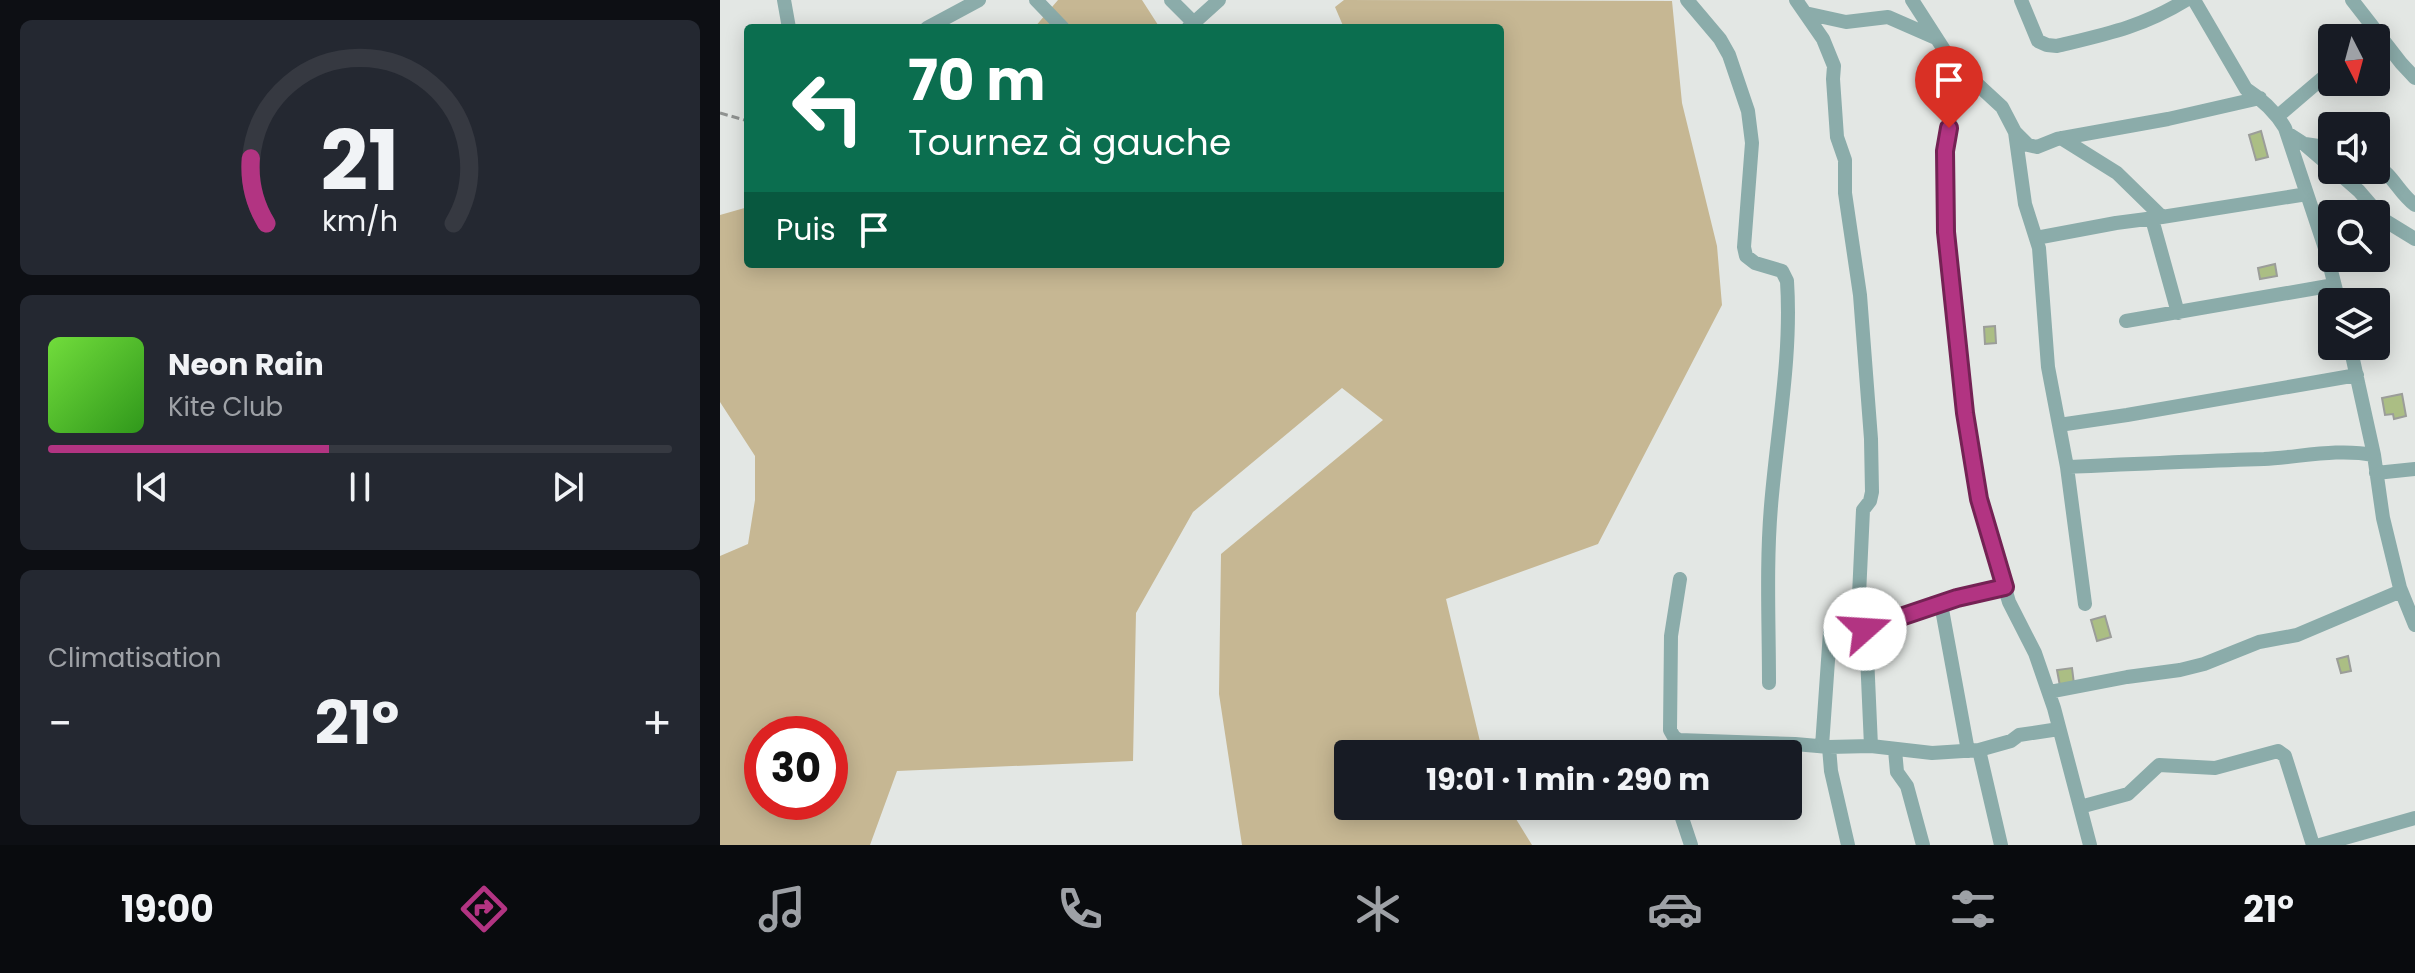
<!DOCTYPE html>
<html lang="fr">
<meta charset="utf-8">
<style>
:root{--surface:#171b24;--page:#242831;--text:#f1f3f6;--muted:#9ea1a6;--line:#363941;--accent:#b23482}
body{margin:0;font-family:Poppins,sans-serif;background:var(--page);color:var(--text);height:100vh;display:flex;flex-direction:column;font-size:30px;white-space:nowrap}
*{box-sizing:border-box;margin:0}
p{font-size:26px;color:var(--muted)}
.icon{flex:none;width:44px;height:44px;fill:none;stroke:currentColor;stroke-width:2;stroke-linecap:round;stroke-linejoin:round}
.map{position:relative;flex:1;overflow:hidden}
.drawer{display:flex;flex-direction:column;gap:20px;padding:20px;background:#0d0f14;width:720px}
.drawer>*{flex:none}
.hud{position:absolute;left:24px;top:24px;width:760px;height:244px;border-radius:8px;box-shadow:0 4px 20px #0003;background:#0b6e4f;color:#fff;overflow:hidden}
.needle{width:52px;rotate:174deg}
.controls{position:absolute;left:1598px;top:24px;display:grid;gap:16px}
.controls a{display:grid;place-items:center;width:72px;height:72px;border-radius:8px;background:var(--surface);box-shadow:0 4px 20px #0003;font-size:40px}
.speed{position:absolute;left:24px;top:716px;display:flex;gap:16px;font-size:40px;font-weight:700;text-align:center}
.speed>*{display:grid;place-content:center;width:104px;height:104px;border-radius:50%;background:var(--surface);box-shadow:0 4px 20px #0003;line-height:1}
.speed .limit{border:12px solid #d22;background:#fff;color:#111}
.pin{position:absolute;display:grid;place-items:center;width:68px;height:68px;color:#fff;margin:-82px -34px;border-radius:50% 50% 50% 0;rotate:-45deg;box-shadow:0 0 8px #0007}
.pin .icon{rotate:45deg}
.me{position:absolute;width:88px;margin:-44px;rotate:71deg;stroke-linejoin:round;filter:drop-shadow(0 0 6px #0008)}
.turn{display:flex;align-items:center;gap:28px;height:168px;padding:0 32px;font-size:36px}
.turn .icon{width:104px;height:104px;stroke-width:2.5}
.turn b{display:block;font-size:56px;line-height:68px}
.then{display:flex;align-items:center;height:76px;padding:0 32px;background:#0003;gap:16px;font-size:30px}
.big{font-size:60px;font-weight:700;line-height:1.1}
.drawer .card{flex:1;display:flex;flex-direction:column;justify-content:center;gap:12px;min-width:0;padding:0 28px;border-radius:12px;background:var(--page)}
.drawer .dial{align-items:center;gap:0}
.dial svg{height:208px;overflow:visible;fill:none;stroke:var(--line);stroke-width:7;stroke-linecap:round;text-anchor:middle}
.dial text{fill:var(--text);stroke:none}
.song{display:flex;align-items:center;gap:24px}
.cover{width:96px;height:96px;border-radius:12px;background:linear-gradient(135deg,hsl(100 70% 55%),hsl(110 70% 35%))}
.played{height:8px;border-radius:4px;background:linear-gradient(90deg,var(--accent) 45%,var(--line) 45%)}
.keys{display:flex;justify-content:space-around;direction:ltr}
.heat{display:flex;justify-content:space-between;align-items:center;font-size:44px;direction:ltr}
.trip{position:absolute;left:614px;top:740px;width:468px;height:80px;border-radius:8px;background:var(--surface);box-shadow:0 4px 20px #0003;font-weight:700;line-height:80px;text-align:center}
.menu{display:flex;height:128px;justify-content:space-around;align-items:center;background:#090b0e;color:var(--muted)}
.menu .icon{width:56px;height:56px}
.menu .on{color:var(--accent)}
.menu b{font-size:36px;color:var(--text)}
main{display:flex;flex:1;min-height:0}
.map>svg:first-child{display:block}
.green{fill:#c6b793;fill-rule:evenodd}
.building{fill:#abbe84;stroke:#9b9d99;stroke-width:2}
.lines{fill:none;stroke-linecap:round;stroke-linejoin:round}
.path{stroke:#909391;stroke-width:3;stroke-dasharray:8 4;stroke-linecap:butt}
.minor{stroke:#8bacaa;stroke-width:14}
.route-casing{stroke:#742254;stroke-width:20}
.route{stroke:#b23482;stroke-width:14}
</style>
<main>
<section class="drawer">
<div class="card dial"><svg viewBox="0 0 100 80">
<path d="M14 69A42 42 0 1 1 86 69"/>
<path d="M14 69A42 42 0 0 1 8 44" stroke="#b23482"/>
<text x="50" y="56" font-size="32" font-weight="700">21</text>
<text x="50" y="72" font-size="11">km/h</text>
</svg></div>
<div class="card">
<div class="song"><i class="cover"></i><div><b>Neon Rain</b><p>Kite Club</p></div></div>
<div class="played"></div>
<div class="keys"><svg class="icon" aria-label="previous" viewBox="0 0 24 24"><path d="M18 5L8 12l10 7zM5 5v14"/></svg><svg class="icon" aria-label="pause" viewBox="0 0 24 24"><path d="M8 5v14M16 5v14"/></svg><svg class="icon" aria-label="next" viewBox="0 0 24 24"><path d="M6 5l10 7-10 7zM19 5v14"/></svg></div>
</div>
<div class="card"><p>Climatisation</p>
<div class="heat"><a>−</a><b class="big">21°</b><a>+</a></div>
</div>
</section>
<div class="map">
<svg width="1695" height="845" viewBox="0 0 1695 845">
<rect width="100%" height="100%" fill="#e3e7e4"/>
<path class="green" d="M 338,0 L 422,0 L 440,28 L 314,28 Z
M 624,0 L 952,1 L 962,103 L 997,246 L 1002,305 L 878,544 L 726,599 L 763,754 L 628,754 L 628,806 L 788,806 L 812,845 L 522,845 L 499,694 L 501,554 L 663,420 L 622,388 L 473,512 L 416,613 L 413,761 L 177,771 L 150,845 L 0,845 L 0,556 L 28,544 L 35,500 L 35,456 L 0,402 L 0,215 L 28,207 L 28,264 L 780,264 L 780,28 L 624,28 L 615,7 ZM 42,734 L 110,734 L 110,802 L 42,802 Z"/>
<path class="building" d="M 1541,131 L 1548,157 L 1536,160 L 1529,135 Z
M 1555,264 L 1557,276 L 1540,279 L 1538,268 Z
M 1275,326 L 1276,343 L 1265,344 L 1264,327 Z
M 1682,394 L 1686,416 L 1674,419 L 1673,414 L 1665,415 L 1662,398 Z
M 1385,616 L 1391,637 L 1377,641 L 1371,620 Z
M 1628,656 L 1631,671 L 1621,673 L 1617,659 Z
M 1352,668 L 1354,684 L 1340,686 L 1337,670 Z"/>
<g class="lines">
<path class="path" d="M 0,113 L 28,121"/>
<path class="minor" d="M 64,0 L 69,28
M 316,0 L 343,28
M 451,0 L 474,23
M 967,0 L 1000,39 L 1009,55 L 1028,111 L 1032,143 L 1024,247 L 1026,256 L 1035,263 L 1062,271 L 1067,281 C 1072,356 1057,432 1051,506 C 1046,565 1049,624 1049,683
M 1076,0 L 1103,39 L 1114,66 L 1113,79 L 1117,137 L 1125,160 L 1125,193 L 1140,295 L 1151,439 L 1152,492 L 1150,501 L 1143,510 L 1139,595 L 1146,633 L 1151,746
M 1192,0 L 1230,59 L 1282,107 L 1295,132 L 1308,145 L 1317,147 L 1337,139 L 1448,119 L 1540,98
M 1301,0 L 1318,41 L 1327,45 L 1337,46 C 1387,34 1422,27 1466,0
M 1474,0 L 1526,89 C 1543,100 1555,111 1565,128 L 1606,251 L 1619,302
M 1632,0 L 1681,63 L 1695,78
M 1085,13 L 1126,22 L 1168,17 L 1216,38
M 207,28 L 259,0
M 468,28 L 499,0
M 1230,59 L 1232,105 L 1225,151 L 1226,232 L 1245,413 L 1259,499 L 1289,602 L 1315,653 L 1334,708 L 1370,845
M 1558,116 L 1612,70
M 1295,132 L 1305,204 L 1319,248 L 1328,367 L 1347,467 L 1365,604
M 1567,133 L 1584,144 L 1612,168
M 1341,138 L 1397,173 L 1442,217 L 1587,194
M 1585,144 L 1612,148
M 1656,165 C 1673,175 1679,193 1695,205
M 1615,170 L 1639,191 L 1664,220 L 1695,239
M 1432,219 L 1458,313
M 1316,238 L 1396,223 L 1442,217
M 1406,321 L 1614,285
M 1630,346 L 1654,455 L 1663,518 L 1680,588 L 1695,625
M 1339,425 L 1407,415 L 1637,375
M 1347,467 C 1413,464 1478,461 1544,459 C 1581,457 1617,448 1654,455
M 1656,473 L 1695,469
M 960,579 L 951,636 L 950,730 L 954,737 L 959,740 L 1075,744 L 1109,747 L 1151,746 L 1212,753 L 1259,750 L 1291,741 L 1299,735 L 1339,729
M 1221,604 L 1248,751
M 1145,629 L 1237,598 L 1285,587
M 1329,692 L 1407,677 L 1460,670 L 1484,664 L 1539,642 L 1577,635 L 1681,591
M 1102,746 L 1110,632
M 1109,747 L 1111,771 L 1128,845
M 1175,750 L 1177,772 L 1187,786 L 1203,845
M 1259,750 L 1281,845
M 958,806 L 971,845
M 1360,807 L 1408,794 L 1439,765 L 1495,768 L 1558,751 L 1565,756 L 1593,845
M 1600,845 L 1695,818"/>
</g>
<g class="lines">
<g class="route-casing">
<path id="route" d="M 1145,629 L 1237,598 L 1285,587 L 1259,499 L 1245,413 L 1226,232 L 1225,151 L 1229,128"/>
</g>
<use href="#route" class="route"/>
</g>
</svg>
<div class="controls">
<a><svg class="needle" viewBox="-14 -14 28 28"><path d="M0-13l5 13h-10z" fill="#e53935"/><path d="M0 13l5-13h-10z" fill="#9ea1a6"/></svg></a>
<a><svg class="icon" aria-label="sound" viewBox="0 0 24 24"><path d="M4 9h4l5-4v14l-5-4H4zM17 9q2 3 0 6"/></svg></a>
<a><svg class="icon" aria-label="search" viewBox="0 0 24 24"><circle cx="10" cy="10" r="6"/><path d="M15 15l6 6"/></svg></a>
<a><svg class="icon" aria-label="layers" viewBox="0 0 24 24"><path d="M12 4l9 5-9 5-9-5zM3 14l9 5 9-5"/></svg></a>
</div>
<div class="speed"><div class="limit">30</div></div>
<div class="pin" style="left:1229px;top:128px;background:#d93025"><svg class="icon" aria-label="arrive" viewBox="0 0 24 24"><path d="M6 21V4h12l-3 4 3 4H6"/></svg></div>
<svg class="me" style="left:1145px;top:629px" viewBox="-20 -20 40 40"><circle r="19" fill="#fff"/><path d="M0-13L10 11 0 6-10 11z" fill="#b23482"/></svg>
<div class="trip">19:01 · 1 min · 290 m</div>
<div class="hud">
<div class="turn"><svg class="icon" aria-label="left" viewBox="0 0 24 24"><path d="M17 20v-9H6M10 6l-5 5 5 5"/></svg><div><b>70 m</b>Tournez à gauche</div></div>
<div class="then">Puis<svg class="icon" aria-label="arrive" viewBox="0 0 24 24"><path d="M6 21V4h12l-3 4 3 4H6"/></svg></div>
</div>
</div>
</main>
<nav class="menu">
<b>19:00</b>
<svg class="icon on" aria-label="directions" viewBox="0 0 24 24"><path d="M12 3l9 9-9 9-9-9zM9 14v-3h6M13 9l2 2-2 2"/></svg>
<svg class="icon" aria-label="music" viewBox="0 0 24 24"><path d="M9 18V5l10-2v13"/><circle cx="6" cy="18" r="3"/><circle cx="16" cy="16" r="3"/></svg>
<svg class="icon" aria-label="phone" viewBox="0 0 24 24"><path d="M5 4h4l2 5-3 2q2 4 5 5l2-3 5 2v4C11 20 4 13 5 4z"/></svg>
<svg class="icon" aria-label="climate" viewBox="0 0 24 24"><path d="M12 3v18M4 7l16 10M4 17L20 7"/></svg>
<svg class="icon" aria-label="car" viewBox="0 0 24 24"><path d="M5 17H2v-5l4-1 3-4h7l3 4 3 1v5h-3M9 17h6M6 11h13"/><circle cx="7" cy="17" r="2"/><circle cx="17" cy="17" r="2"/></svg>
<svg class="icon" aria-label="filters" viewBox="0 0 24 24"><path d="M4 7h16M4 17h16"/><circle cx="9" cy="7" r="2"/><circle cx="15" cy="17" r="2"/></svg>
<b>21°</b>
</nav>
